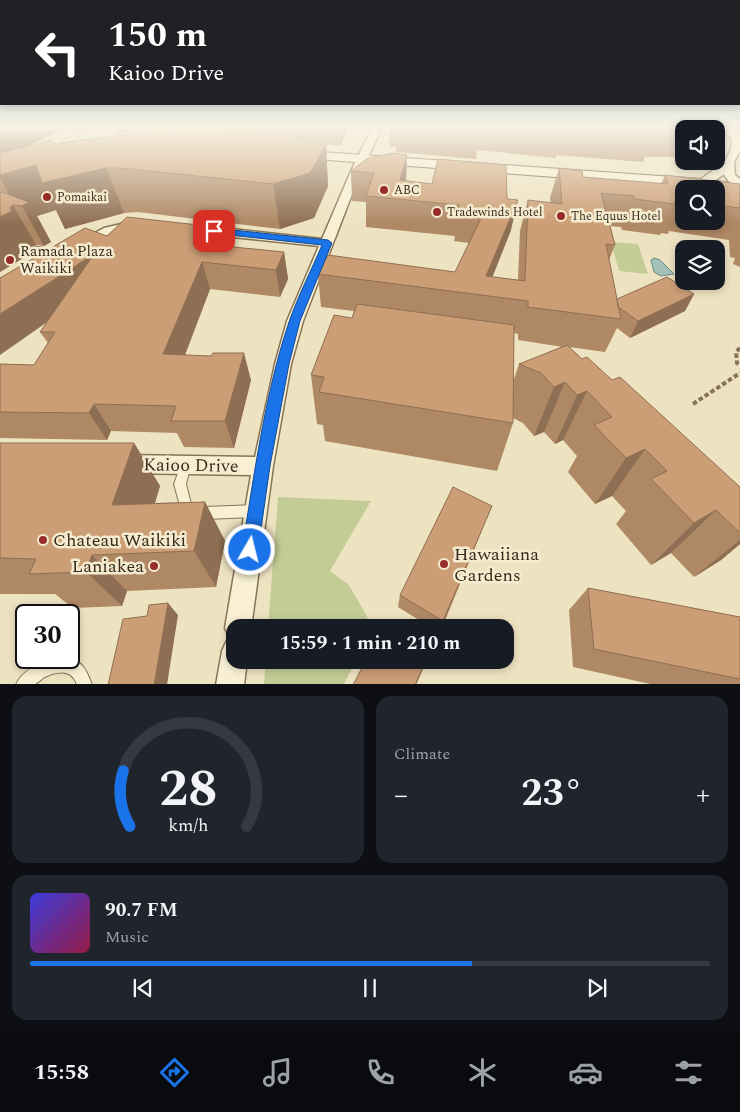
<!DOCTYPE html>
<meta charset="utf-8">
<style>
:root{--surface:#171b24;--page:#20242c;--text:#f1f3f6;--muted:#9ea1a6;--line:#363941;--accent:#1a73e8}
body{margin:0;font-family:Spectral,serif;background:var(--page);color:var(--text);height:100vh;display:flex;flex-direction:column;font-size:19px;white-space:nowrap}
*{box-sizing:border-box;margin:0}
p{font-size:16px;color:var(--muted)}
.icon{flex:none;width:28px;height:28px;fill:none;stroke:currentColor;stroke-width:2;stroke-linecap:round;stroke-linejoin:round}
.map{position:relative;height:684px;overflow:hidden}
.panel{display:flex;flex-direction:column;gap:12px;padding:12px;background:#0d0f14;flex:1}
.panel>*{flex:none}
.banner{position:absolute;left:0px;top:0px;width:740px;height:105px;box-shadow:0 2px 8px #0003;background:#202124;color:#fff;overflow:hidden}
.buttons{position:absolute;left:675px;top:120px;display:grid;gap:10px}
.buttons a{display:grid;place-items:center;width:50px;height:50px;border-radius:10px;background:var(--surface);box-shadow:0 2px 8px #0003;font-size:25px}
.speed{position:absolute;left:15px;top:604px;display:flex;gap:10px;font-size:25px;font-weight:700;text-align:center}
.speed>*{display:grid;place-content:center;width:65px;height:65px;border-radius:50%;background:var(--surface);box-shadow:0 2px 8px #0003;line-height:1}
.speed .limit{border:2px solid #111;border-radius:8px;background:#fff;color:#111}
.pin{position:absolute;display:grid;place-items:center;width:42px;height:42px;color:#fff;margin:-21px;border-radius:10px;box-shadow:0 2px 8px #0006}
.me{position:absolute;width:55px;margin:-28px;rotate:8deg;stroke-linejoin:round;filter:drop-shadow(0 0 4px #0008)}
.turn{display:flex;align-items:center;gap:18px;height:105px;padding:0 25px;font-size:22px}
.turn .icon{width:65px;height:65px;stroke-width:2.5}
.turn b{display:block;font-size:35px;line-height:42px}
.big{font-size:38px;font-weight:700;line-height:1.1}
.panel .tile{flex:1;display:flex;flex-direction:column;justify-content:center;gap:8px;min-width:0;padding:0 18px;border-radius:15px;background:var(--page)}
.panel .dial{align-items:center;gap:0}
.dial svg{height:130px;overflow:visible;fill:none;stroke:var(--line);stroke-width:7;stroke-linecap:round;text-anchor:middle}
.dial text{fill:var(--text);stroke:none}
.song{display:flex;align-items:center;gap:15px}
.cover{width:60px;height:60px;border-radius:8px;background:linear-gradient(135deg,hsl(240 70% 55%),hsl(340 70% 35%))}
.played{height:5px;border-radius:2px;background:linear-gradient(90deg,var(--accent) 65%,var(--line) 65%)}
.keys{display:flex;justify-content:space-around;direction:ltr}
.heat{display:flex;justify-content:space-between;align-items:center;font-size:28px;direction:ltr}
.panel .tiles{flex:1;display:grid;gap:12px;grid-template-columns:1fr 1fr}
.tile:last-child{grid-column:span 2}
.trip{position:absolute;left:226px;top:619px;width:288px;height:50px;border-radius:15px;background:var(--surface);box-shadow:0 2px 8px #0003;font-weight:700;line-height:50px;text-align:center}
.tab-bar{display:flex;height:80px;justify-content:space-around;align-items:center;background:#090b0e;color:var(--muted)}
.tab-bar .icon{width:35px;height:35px}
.tab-bar .on{color:var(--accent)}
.tab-bar b{font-size:22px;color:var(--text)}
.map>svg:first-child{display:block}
.green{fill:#c3cc95}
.water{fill:#a3c0b9;stroke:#6a8e87}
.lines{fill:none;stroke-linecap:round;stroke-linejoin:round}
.lane-casing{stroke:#877458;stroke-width:2}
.street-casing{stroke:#877458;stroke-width:3}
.secondary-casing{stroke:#69553c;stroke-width:2}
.path{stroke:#877458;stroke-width:4;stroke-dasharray:4.5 2.5;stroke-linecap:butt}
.lane{fill:#f9f0d4;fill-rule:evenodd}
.street{fill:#f9f0d4;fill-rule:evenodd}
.secondary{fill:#f9f0d4;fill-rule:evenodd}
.wall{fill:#af8865;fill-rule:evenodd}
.shaded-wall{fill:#8f6f53}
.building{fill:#cc9e76;stroke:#8f6f53}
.route{fill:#1a73e8;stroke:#114b97}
.poi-dot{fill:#972d28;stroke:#f5ecd0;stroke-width:2}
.labels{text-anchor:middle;stroke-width:5;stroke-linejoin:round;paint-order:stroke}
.far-poi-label{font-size:12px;fill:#372b1d;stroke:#f5ecd0;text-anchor:start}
.poi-label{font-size:15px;fill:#372b1d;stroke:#f5ecd0;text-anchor:start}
.near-street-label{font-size:18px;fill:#372b1d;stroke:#f5ecd0}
.near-poi-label{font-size:18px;fill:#372b1d;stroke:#f5ecd0;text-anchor:start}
</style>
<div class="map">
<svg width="740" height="685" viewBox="0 0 740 685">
<rect width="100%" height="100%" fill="#eee3c1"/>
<path class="green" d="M 611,242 L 638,244 L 648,274 L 619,271 Z
M 278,497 L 371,501 L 330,571 L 349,585 L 373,627 L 268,627 Z
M 266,660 L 356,660 L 344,684 L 264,684 Z"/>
<path class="water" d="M 654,258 L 660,260 L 674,274 L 661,276 L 654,272 L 651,260 Z"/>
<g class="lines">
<g class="lane-casing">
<path id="lane" d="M 87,128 L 93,128 L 69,142 L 60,151 L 56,151 L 56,149 L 65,140 Z
M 36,247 L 42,247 L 45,250 L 41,252 L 35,249 Z
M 186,460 L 190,462 L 191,465 L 186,484 L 191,504 L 205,507 L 256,505 L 260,507 L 262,511 L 260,515 L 256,517 L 205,519 L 182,513 L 174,484 L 182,462 Z
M 58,658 C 79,657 85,665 92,685 L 77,685 C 72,668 56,671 43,678 C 40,681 36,684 33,685 C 27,685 21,685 16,685 C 22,669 43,662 58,658 Z"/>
</g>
<g class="street-casing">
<path id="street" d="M 372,128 L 382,128 L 361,171 L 303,321 L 291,364 L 273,466 L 251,628 L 235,628 L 235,660 L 247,660 L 244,685 L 216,685 L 222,651 L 226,642 L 233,639 L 229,637 L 225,628 L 251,475 L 125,473 L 118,470 L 115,464 L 118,458 L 125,455 L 255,457 L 275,364 L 287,321 L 319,246 L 205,234 L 199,230 L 205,226 L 322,239 L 351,171 Z
M 716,128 L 728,128 L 740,135 L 740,151 L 734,162 L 735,175 L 740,179 L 740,188 C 734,187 726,180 724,174 L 712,183 L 702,187 L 696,184 C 711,168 732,166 732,138 Z
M 134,221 L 140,225 L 138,228 L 112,234 L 87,247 L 82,248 L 75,244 L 104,228 Z"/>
</g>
<g class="secondary-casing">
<path id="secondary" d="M 293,150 L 702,179 L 740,184 L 740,194 L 716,191 L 716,189 L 288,157 L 286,154 L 288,151 Z"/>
</g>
<path class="path" d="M 740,348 L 736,352 L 737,363 L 740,365
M 693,404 L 740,373"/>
<use href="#lane" class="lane"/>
<use href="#street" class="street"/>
<use href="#secondary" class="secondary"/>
</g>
<path class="wall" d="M 0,128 L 29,146 L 179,130 L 178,128 L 348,128 L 341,145 L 326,145 L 328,186 L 314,218 L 280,229 L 138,212 L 124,213 L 65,229 L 56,210 L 37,216 L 51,242 L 44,246 L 36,245 L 33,248 L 35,251 L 0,272 Z
M 390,128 L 702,128 L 702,129 L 684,129 L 684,157 L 645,157 L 643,162 L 556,155 L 556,158 L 477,150 L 476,159 L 396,152 L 396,147 L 389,147 Z
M 368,158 L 406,181 L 507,199 L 511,230 L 492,277 L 518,280 L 520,231 L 528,200 L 551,203 L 550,198 L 559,168 L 583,177 L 661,184 L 665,175 L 740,184 L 740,267 L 733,264 L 735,258 L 730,257 L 729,240 L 669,231 L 668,234 L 661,233 L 660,235 L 622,230 L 621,227 L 610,226 L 615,245 L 609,260 L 617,299 L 694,294 L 685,311 L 630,338 L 617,328 L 605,352 L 569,347 L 582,359 L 612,380 L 740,487 L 740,544 L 721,560 L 694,577 L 671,553 L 651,565 L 616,524 L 626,511 L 612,496 L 595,504 L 568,472 L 577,456 L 563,440 L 555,444 L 544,432 L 534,436 L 523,423 L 513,418 L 513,423 L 497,471 L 325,441 L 323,425 L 317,424 L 311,375 L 352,318 L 354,311 L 321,307 L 318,274 L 455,272 L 469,243 L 454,241 L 455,236 L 366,227 L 366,202 L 352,201 L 351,171 ZM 684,189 L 716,189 L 716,221 L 684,221 ZM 514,333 L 518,334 L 518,340 L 563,347 L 519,364 L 513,382 Z
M 225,228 L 230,247 L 284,252 L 288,279 L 280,297 L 210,289 L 185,355 L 251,380 L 234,448 L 184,447 L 177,433 L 111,431 L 107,440 L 0,438 L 0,364 L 34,365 L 48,343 L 40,332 L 107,236 Z
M 0,443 L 134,443 L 160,486 L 155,503 L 205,502 L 225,541 L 216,587 L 127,591 L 122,606 L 73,608 L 55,594 L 0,594 Z
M 492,506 L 486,520 L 442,628 L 432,628 L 398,607 L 400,595 Z
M 588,588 L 740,617 L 740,685 L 655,685 L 573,667 L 569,610 Z"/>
<path class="shaded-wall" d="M 0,128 L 67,128 L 0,159 Z
M 116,128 L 148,128 L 118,134 Z
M 308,128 L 310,128 L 311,144 L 310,147 Z
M 340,128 L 348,128 L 341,145 Z
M 326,144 L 328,186 L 314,218 L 280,229 L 273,184 Z
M 407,155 L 406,184 L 400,180 Z
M 36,165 L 69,177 L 106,168 L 124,213 L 65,229 L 56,210 L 37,216 L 51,242 L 44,246 L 22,206 L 15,205 L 0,178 L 0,175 Z
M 518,200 L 511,230 L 485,296 L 486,276 Z
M 13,205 L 36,245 L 33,248 L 35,251 L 0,272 L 0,217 Z
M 225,228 L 232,255 L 213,245 Z
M 284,252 L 288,279 L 280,297 L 276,270 Z
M 94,254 L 106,281 L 0,355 L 0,314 Z
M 202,262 L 210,289 L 175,381 L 163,354 Z
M 694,294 L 685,311 L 630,338 L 638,321 Z
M 244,353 L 251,380 L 234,448 L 225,421 Z
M 565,382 L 544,432 L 534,436 L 554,387 Z
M 587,391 L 563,440 L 555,444 L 577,395 Z
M 94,404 L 111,431 L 107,440 L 89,413 Z
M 134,443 L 160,486 L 142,545 L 112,505 Z
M 645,449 L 612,496 L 595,504 L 626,458 Z
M 205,502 L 225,541 L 216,587 L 194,551 Z
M 492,506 L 486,520 L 441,628 L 443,621 Z
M 716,510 L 671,553 L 651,565 L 694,523 Z
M 740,540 L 740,544 L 721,560 L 694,577 Z
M 92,555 L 127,591 L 122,606 L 86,572 Z
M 168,603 L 178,615 L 167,685 L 154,685 Z
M 426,660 L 427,660 L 416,685 L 415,685 Z"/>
<path class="building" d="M 211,129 L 298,137 L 306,142 L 326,144 L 310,173 L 273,184 L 121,168 L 106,168 L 42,183 L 36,165 L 0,175 L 0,153 L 52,140 L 54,144 L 161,130 Z
M 394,153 L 407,155 L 400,180 L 432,184 L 438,159 L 506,165 L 507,199 L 518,200 L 486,276 L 525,281 L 528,200 L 562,204 L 559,168 L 582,171 L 583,177 L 668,184 L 665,175 L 740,184 L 740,208 L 716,205 L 716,189 L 684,189 L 684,200 L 682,200 L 683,203 L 674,202 L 675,204 L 634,199 L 634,196 L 601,193 L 615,245 L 606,244 L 621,319 L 528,307 L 528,301 L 318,274 L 328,255 L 455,272 L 484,212 L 459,210 L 459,205 L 366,196 L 374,173 L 351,171 L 368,158 Z
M 2,192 L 29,202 L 22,206 L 13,205 L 10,208 L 12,211 L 0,217 L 0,193 Z
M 127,217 L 225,228 L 213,245 L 284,252 L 276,270 L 202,262 L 163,354 L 211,356 L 213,353 L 244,353 L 225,421 L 171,421 L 176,406 L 94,404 L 89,413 L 0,412 L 0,364 L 34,365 L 55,332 L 40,332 L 94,254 L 0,314 L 0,278 L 85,228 L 107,236 Z
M 667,277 L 694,294 L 638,321 L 618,307 L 617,299 Z
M 357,304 L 514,325 L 513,423 L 319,392 L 324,377 L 311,375 L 334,315 L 352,318 Z
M 567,345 L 582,359 L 587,357 L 612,380 L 620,377 L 740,487 L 740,533 L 716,510 L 694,523 L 651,479 L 667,471 L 645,449 L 626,458 L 594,425 L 612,417 L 587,391 L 577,395 L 565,382 L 554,387 L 541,373 L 519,364 Z
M 0,443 L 134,443 L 112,505 L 205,502 L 194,551 L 92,555 L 86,572 L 29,574 L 36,559 L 0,558 Z
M 453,487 L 492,506 L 443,621 L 400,595 Z
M 588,588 L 740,617 L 740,679 L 594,649 Z
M 168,603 L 154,685 L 108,685 L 123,619 L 147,616 L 149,605 Z
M 386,621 L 395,628 L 383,628 Z
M 366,660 L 426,660 L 415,685 L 353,685 Z"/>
<linearGradient id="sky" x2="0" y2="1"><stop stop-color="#8cb9d5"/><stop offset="0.57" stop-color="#f7f2e3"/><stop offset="1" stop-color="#f7f2e3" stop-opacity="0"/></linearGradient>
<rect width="740" height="224" fill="url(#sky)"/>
<path class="route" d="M 214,228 L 328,240 L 332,243 L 300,321 L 289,364 L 270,466 L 258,550 L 256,555 L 250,558 L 245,555 L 242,550 C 254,476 265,393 289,322 C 298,296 311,271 322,245 L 211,233 L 211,229 Z"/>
<g class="poi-dot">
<circle cx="384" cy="190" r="5"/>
<circle cx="47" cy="197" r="5"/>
<circle cx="437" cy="212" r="5"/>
<circle cx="561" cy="216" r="5"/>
<circle cx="10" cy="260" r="5"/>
<circle cx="43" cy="540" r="5"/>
<circle cx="444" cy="564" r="5"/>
<circle cx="154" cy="566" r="5"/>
</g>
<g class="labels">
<g class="far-poi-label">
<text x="394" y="194">ABC</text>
<text x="57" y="201">Pomaikai</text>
<text x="447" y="216">Tradewinds Hotel</text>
<text x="571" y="220">The Equus Hotel</text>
</g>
<g class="poi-label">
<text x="20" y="256">Ramada Plaza<tspan x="20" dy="17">Waikiki</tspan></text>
</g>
<g class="near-street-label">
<text transform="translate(191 465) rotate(1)" y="6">Kaioo Drive</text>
</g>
<g class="near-poi-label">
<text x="53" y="546">Chateau Waikiki</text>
<text x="454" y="560">Hawaiiana<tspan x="454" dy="21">Gardens</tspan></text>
<text x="144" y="572" text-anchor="end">Laniakea</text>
</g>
</g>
</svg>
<div class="buttons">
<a><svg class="icon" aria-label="sound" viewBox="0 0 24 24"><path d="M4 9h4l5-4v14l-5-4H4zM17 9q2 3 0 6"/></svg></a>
<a><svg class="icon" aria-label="search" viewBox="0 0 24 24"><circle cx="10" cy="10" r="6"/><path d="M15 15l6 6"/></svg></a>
<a><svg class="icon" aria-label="layers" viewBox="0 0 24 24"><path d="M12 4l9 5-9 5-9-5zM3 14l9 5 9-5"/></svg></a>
</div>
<div class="speed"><div class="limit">30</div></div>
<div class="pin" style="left:214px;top:231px;background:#d93025"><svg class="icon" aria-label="arrive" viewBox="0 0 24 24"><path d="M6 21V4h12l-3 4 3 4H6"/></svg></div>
<svg class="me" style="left:250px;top:550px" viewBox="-20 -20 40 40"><circle r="17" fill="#1a73e8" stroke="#fff" stroke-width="3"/><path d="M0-11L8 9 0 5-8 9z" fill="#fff"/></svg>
<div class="trip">15:59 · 1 min · 210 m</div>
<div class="banner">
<div class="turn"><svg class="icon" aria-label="left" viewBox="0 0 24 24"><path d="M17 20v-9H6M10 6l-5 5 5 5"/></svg><div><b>150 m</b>Kaioo Drive</div></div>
</div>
</div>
<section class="panel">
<div class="tiles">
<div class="tile dial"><svg viewBox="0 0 100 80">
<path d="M14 69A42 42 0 1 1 86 69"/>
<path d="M14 69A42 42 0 0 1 10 35" stroke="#1a73e8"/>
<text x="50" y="56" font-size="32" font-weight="700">28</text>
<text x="50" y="72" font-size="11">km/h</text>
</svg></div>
<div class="tile"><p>Climate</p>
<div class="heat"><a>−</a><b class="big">23°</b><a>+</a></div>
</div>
<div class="tile">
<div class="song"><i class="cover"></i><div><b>90.7 FM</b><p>Music</p></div></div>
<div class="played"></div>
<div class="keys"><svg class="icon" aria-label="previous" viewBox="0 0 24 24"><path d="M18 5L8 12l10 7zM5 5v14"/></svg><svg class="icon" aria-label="pause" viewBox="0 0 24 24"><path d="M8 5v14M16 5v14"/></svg><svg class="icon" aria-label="next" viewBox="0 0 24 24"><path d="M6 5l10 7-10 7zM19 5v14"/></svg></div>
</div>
</div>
</section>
<nav class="tab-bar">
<b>15:58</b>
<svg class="icon on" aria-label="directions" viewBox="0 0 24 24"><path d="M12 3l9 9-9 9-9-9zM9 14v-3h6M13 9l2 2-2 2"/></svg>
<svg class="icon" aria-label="music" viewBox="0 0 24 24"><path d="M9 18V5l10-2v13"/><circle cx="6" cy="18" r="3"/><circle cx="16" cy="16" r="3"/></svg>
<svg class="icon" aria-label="phone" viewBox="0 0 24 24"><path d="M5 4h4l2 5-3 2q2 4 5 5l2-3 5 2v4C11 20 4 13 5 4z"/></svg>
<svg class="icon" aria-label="climate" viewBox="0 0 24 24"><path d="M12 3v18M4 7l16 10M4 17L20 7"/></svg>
<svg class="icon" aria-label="car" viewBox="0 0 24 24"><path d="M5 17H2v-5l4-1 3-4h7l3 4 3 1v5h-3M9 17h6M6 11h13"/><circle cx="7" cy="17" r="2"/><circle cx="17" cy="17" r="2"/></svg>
<svg class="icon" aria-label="filters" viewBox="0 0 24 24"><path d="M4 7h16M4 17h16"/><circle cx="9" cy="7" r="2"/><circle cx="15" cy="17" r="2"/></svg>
</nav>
